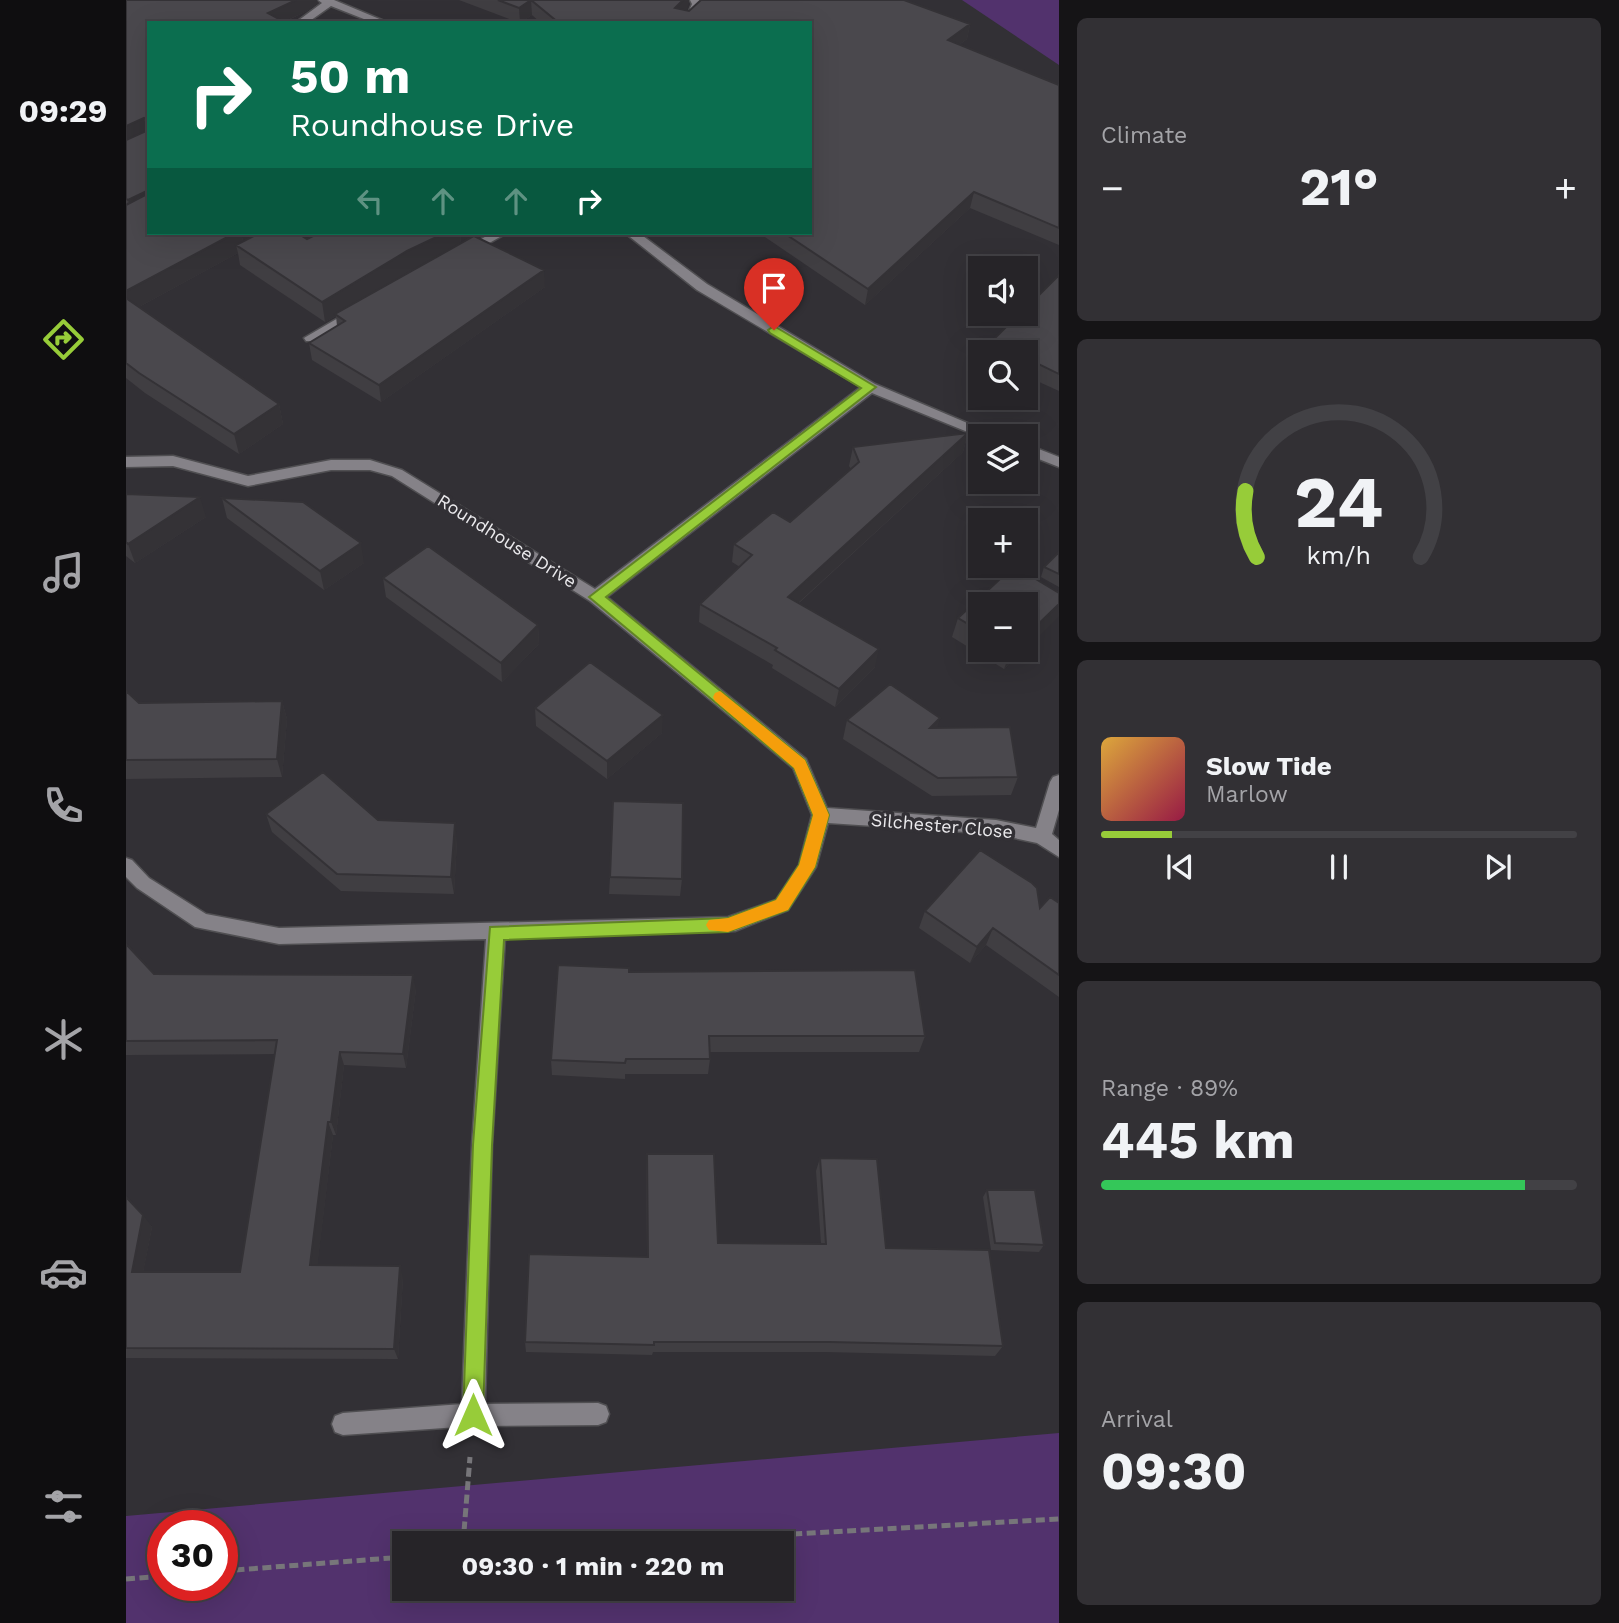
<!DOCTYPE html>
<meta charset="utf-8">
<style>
:root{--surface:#262428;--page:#323034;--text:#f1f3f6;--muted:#a4a4a8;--line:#424145;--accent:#97cc39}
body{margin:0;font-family:"Work Sans",sans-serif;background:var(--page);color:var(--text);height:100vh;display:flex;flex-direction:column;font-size:26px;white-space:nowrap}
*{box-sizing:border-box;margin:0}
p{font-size:23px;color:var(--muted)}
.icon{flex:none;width:38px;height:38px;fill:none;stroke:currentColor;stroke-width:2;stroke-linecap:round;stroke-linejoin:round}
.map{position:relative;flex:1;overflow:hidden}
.drawer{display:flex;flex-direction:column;gap:18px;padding:18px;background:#151416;width:560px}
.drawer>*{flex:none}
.top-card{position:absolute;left:21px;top:21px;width:665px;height:214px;border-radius:0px;box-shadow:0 7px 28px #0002,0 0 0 2px var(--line);background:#0b6e4f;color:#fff;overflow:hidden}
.controls{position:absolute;left:842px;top:256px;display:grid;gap:14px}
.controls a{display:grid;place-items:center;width:70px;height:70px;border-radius:0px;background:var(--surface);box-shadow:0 7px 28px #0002,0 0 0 2px var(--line);font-size:35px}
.speed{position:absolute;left:21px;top:1510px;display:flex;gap:14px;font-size:35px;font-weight:700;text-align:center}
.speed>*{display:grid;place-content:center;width:91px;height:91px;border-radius:50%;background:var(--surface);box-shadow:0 7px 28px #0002,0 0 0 2px var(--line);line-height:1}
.speed .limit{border:10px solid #d22;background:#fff;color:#111}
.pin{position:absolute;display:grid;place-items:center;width:60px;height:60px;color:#fff;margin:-72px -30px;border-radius:50% 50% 50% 0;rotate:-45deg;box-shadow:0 0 7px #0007}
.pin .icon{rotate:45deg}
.me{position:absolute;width:77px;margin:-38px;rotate:0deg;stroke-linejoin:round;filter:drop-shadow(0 0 5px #0008)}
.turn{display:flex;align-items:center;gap:24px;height:147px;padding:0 28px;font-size:32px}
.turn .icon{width:91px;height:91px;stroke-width:2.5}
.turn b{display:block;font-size:49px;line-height:60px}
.lanes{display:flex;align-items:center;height:66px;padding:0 28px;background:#0003;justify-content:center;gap:35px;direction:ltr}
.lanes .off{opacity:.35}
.big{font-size:52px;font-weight:700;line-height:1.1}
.drawer .card{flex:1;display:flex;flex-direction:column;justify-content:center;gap:10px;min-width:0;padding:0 24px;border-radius:10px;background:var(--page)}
.drawer .dial{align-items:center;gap:0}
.dial svg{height:182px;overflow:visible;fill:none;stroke:var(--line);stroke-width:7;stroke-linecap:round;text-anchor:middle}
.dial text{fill:var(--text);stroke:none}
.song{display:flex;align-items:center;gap:21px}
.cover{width:84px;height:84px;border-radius:10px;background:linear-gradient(135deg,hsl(40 70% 55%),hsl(340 70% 35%))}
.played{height:7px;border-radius:4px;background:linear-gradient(90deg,var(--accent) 15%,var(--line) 15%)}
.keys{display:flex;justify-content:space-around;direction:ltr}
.heat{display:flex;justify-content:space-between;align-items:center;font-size:38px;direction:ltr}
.charge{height:10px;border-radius:5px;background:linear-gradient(90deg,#34c759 89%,var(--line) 0)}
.trip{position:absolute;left:266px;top:1531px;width:402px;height:70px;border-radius:0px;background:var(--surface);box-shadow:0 7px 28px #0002,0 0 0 2px var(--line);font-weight:700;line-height:70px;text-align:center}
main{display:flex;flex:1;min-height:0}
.tabs{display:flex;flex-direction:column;width:126px;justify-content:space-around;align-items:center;background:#0f0e10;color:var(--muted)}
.tabs .icon{width:49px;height:49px}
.tabs .on{color:var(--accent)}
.tabs b{font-size:32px;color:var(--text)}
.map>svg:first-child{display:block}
.green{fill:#52326d;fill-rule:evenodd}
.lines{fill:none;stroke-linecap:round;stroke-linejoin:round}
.street-casing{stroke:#504f52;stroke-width:3}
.path{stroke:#77767a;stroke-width:5;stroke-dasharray:9 4.5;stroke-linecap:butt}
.street{fill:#858288;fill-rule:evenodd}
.wall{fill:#403e42;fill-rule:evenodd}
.shaded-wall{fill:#343236}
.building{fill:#4a484d;stroke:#343236;stroke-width:2}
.route{fill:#97cc39;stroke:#628525;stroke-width:2}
.slow{fill:#f59e0b}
.labels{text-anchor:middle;stroke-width:7;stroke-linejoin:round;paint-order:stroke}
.street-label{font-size:18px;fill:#ebeaed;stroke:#323035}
</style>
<main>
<nav class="tabs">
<b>09:29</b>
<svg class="icon on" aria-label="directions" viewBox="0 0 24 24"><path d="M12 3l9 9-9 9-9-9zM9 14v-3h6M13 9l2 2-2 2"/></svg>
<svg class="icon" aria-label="music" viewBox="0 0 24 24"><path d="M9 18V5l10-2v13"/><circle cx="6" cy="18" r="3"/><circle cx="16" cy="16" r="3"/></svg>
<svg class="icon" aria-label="phone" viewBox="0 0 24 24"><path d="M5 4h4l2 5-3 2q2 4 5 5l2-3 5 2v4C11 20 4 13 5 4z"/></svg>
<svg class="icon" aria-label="climate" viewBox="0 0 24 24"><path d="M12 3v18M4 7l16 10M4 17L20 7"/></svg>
<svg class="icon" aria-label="car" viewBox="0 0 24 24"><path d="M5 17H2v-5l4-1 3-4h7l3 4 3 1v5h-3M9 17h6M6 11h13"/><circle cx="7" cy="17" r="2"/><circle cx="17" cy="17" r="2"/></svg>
<svg class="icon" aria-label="filters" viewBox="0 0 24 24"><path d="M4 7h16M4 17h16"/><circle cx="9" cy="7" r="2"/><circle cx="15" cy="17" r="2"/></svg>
</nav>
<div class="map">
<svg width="933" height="1623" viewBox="0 0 933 1623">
<rect width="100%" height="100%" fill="#323035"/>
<path class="green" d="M 836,0 L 933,0 L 933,65 Z
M 933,1433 L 933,1623 L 0,1623 L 0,1516 ZM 37,1526 L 96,1526 L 96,1586 L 37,1586 ZM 278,1544 L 656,1544 L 656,1589 L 278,1589 Z"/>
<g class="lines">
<g class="street-casing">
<path id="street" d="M 192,0 L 208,0 L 263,23 L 248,23 L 205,6 L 181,23 L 169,23 L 196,3 Z
M 564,0 L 574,0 L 576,4 L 572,14 L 562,23 L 551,23 L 563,11 L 566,4 Z
M 366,233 L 381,233 L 342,255 L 338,256 L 332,252 Z
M 499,233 L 513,233 L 581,284 L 749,384 L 872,436 L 854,437 L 746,393 L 481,597 L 680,759 L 701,808 L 870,820 L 910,828 L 924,782 L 927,777 L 933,775 L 933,810 L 926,834 L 933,840 L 933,857 L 911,843 L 870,834 L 702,823 L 690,867 L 662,910 L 609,931 L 379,938 L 366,1145 L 359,1404 L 472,1403 L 480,1406 L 483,1414 L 480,1422 L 472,1425 L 347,1426 L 217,1435 L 209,1432 L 206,1424 L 209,1416 L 217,1413 L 336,1404 L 346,1145 L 360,939 L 153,944 L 69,927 L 11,888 L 0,877 L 0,858 L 6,860 L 23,878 L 80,914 L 153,928 L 602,917 L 650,900 L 673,865 L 686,815 L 667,768 L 464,601 L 266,476 L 244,470 L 205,470 L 122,486 L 47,466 L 0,467 L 0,457 L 47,456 L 122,476 L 205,460 L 244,460 L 276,470 L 469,589 L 735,387 L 571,290 Z
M 231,307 L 238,311 L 236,314 L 190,341 L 180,341 L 178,338 Z
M 900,444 L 933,457 L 933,467 L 900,454 Z"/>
</g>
<path class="path" d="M 337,1544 L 344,1457
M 492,1544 L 933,1519
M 96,1571 L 278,1557
M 0,1579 L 37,1576"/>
<use href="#street" class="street"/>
</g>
<path class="wall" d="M 0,0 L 191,0 L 192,3 L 181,11 L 158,22 L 23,233 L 115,233 L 117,241 L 334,233 L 335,244 L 419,287 L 255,402 L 186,360 L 183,343 L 211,326 L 210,316 L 199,322 L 114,265 L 112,253 L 13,307 L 153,404 L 157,424 L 113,454 L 19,393 L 0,378 ZM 307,259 L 248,292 L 284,271 Z
M 333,0 L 563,0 L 560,10 L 563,11 L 575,0 L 778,0 L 844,24 L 841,39 L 833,45 L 933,85 L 933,245 L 844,208 L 739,305 L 633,233 L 684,233 L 684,23 L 415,23 L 406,15 L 394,23 Z
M 933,275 L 933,391 L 900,376 L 900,352 L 862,352 L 864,343 Z
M 842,433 L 837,452 L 673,603 L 749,667 L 709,707 L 646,668 L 647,665 L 573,622 L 574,604 L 614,567 L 606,562 L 608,544 L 664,522 L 725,469 L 723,466 L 727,447 Z
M 0,494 L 80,517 L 9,563 L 0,556 Z
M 96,498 L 238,563 L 198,590 L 101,518 Z
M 933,552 L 933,587 L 915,577 L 918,567 Z
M 257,578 L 412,625 L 413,644 L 376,682 L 260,597 Z
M 854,604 L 854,649 L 899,649 L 878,669 L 826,637 L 832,618 Z
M 0,691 L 13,703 L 156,701 L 161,719 L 156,777 L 0,779 Z
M 409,708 L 536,733 L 481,779 L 410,726 Z
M 721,720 L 811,728 L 892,777 L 885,795 L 806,796 L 717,739 Z
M 140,814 L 252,820 L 331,840 L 328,894 L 215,891 L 146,832 Z
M 484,877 L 556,879 L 554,896 L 483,894 Z
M 933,903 L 933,997 L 860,945 L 844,963 L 793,928 L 799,911 L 914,908 Z
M 0,944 L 28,974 L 290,989 L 280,1068 L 218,1065 L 210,1135 L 207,1135 L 191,1266 L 277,1278 L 272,1359 L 0,1358 L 0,1197 L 26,1227 L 17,1272 L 114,1272 L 149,1054 L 0,1055 Z
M 503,972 L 799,1036 L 793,1052 L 584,1052 L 584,1059 L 582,1074 L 499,1074 L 499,1079 L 426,1075 L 425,1060 Z
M 521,1154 L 592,1243 L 695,1244 L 690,1171 L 694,1158 L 760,1248 L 877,1346 L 869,1356 L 699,1352 L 527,1352 L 526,1355 L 400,1352 L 399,1342 L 521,1257 L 520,1166 Z
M 861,1190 L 918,1245 L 913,1252 L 865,1250 L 857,1197 Z"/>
<path class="shaded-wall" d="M 170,0 L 191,0 L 192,3 L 181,11 L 155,23 L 142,13 Z
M 405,0 L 406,15 L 394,23 L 393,8 Z
M 557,0 L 563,0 L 561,10 L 548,23 L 549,8 Z
M 844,24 L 841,39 L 819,55 L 822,40 Z
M 18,118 L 22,134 L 0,143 L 0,126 Z
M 23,190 L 23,208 L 7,216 L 2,200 Z
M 848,192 L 844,208 L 739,305 L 742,289 Z
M 109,233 L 115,233 L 119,250 L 110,245 L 112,253 L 0,314 L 0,291 Z
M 319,233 L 334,233 L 335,245 L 284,271 L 211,315 L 209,314 L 210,316 L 199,322 L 196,302 L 281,251 Z
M 418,270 L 419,287 L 255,402 L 253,385 Z
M 153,404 L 157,424 L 113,454 L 108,434 Z
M 842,433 L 837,452 L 659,615 L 662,597 Z
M 74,497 L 80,517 L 9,563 L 2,544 Z
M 235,543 L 238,563 L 198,590 L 194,571 Z
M 933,604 L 933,616 L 900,649 L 900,636 Z
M 412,625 L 413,644 L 376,682 L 375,663 Z
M 753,649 L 749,667 L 709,707 L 713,689 Z
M 886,649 L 899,649 L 878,669 L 885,650 Z
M 156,701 L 161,719 L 156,777 L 151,759 Z
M 537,715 L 536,733 L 481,779 L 481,761 Z
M 814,718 L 809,736 L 804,728 Z
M 329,823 L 331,840 L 328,894 L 325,877 Z
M 867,928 L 860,945 L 844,963 L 851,947 Z
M 287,975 L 290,989 L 280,1068 L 277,1054 Z
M 214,1052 L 218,1065 L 210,1135 L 205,1122 Z
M 202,1122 L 207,1135 L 190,1277 L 184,1265 Z
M 17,1215 L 26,1227 L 15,1283 L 6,1272 Z
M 274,1266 L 277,1278 L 272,1359 L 268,1349 Z"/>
<path class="building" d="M 0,0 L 170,0 L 142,13 L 160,23 L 23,23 L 23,190 L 2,200 L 0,199 L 0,140 L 20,131 L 22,121 L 18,118 L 0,126 Z
M 372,0 L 405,0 L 393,8 Z
M 405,0 L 557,0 L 549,8 L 563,11 L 575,0 L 778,0 L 844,24 L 822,40 L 933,85 L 933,228 L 848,192 L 742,289 L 658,233 L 684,233 L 684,23 L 433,23 Z
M 23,193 L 23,233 L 109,233 L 0,291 L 0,205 Z
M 134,233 L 171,233 L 181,239 L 193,233 L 319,233 L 281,251 L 196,302 L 110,245 Z
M 348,236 L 418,270 L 253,385 L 183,343 L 219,321 L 209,314 Z
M 933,275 L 933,374 L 900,358 L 900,352 L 884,352 L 864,343 L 894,313 L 900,313 L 900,308 Z
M 0,298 L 153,404 L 108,434 L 13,373 L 0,363 Z
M 842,433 L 662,597 L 753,649 L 713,689 L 649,650 L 651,648 L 574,604 L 626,555 L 608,544 L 647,512 L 664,522 L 733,462 L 727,447 Z
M 0,494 L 74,497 L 2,544 L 0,542 Z
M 96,498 L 177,502 L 235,543 L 194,571 Z
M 302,546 L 412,625 L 375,663 L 257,578 Z
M 933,552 L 933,574 L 918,567 Z
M 888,566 L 933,593 L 933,604 L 900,636 L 900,604 L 854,604 L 854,631 L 832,618 Z
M 464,662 L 537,715 L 481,761 L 409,708 Z
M 764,684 L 814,718 L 804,728 L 884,727 L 892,777 L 812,778 L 721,720 Z
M 0,691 L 13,703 L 156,701 L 151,759 L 0,760 Z
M 197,772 L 252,820 L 329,823 L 325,877 L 211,874 L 140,814 Z
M 487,801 L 557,803 L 556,879 L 484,877 Z
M 854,850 L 906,883 L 911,888 L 914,908 L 924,897 L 933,903 L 933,975 L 867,928 L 851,947 L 799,911 Z
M 0,944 L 28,974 L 287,975 L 277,1054 L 214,1052 L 205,1122 L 202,1122 L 184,1265 L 274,1266 L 268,1349 L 0,1348 L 0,1197 L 17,1215 L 6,1272 L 114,1272 L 151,1040 L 0,1041 Z
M 432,965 L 503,968 L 503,972 L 789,970 L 799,1036 L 583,1036 L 584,1059 L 500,1059 L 499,1063 L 425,1060 Z
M 521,1154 L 588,1154 L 592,1243 L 700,1244 L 694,1158 L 751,1159 L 760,1248 L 863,1250 L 877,1346 L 704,1342 L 528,1342 L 528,1345 L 399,1342 L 403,1254 L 522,1257 Z
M 861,1190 L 909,1190 L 918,1245 L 869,1243 Z"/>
<path class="route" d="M 648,326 L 750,387 L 480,597 L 679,760 L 703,815 L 689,867 L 662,910 L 602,932 L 378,940 L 366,1145 L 357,1415 L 354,1422 L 347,1425 L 340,1422 L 337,1415 L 347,1145 L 364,927 L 602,918 L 650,900 L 673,865 L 687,815 L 668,768 L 463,597 L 735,388 L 644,333 L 642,330 Z"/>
<path class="slow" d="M 594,691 L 679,760 L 703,815 L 689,867 L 662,910 L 602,932 L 583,930 L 580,925 L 583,920 L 602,918 L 650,900 L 673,865 L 687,815 L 668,768 L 589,701 L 587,697 L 589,693 Z"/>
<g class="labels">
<g class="street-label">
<text transform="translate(381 541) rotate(32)" y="6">Roundhouse Drive</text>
<text transform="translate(816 826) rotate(5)" y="6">Silchester Close</text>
</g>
</g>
</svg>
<div class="controls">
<a><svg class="icon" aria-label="sound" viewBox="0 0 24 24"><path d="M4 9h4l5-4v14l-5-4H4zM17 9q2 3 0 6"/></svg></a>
<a><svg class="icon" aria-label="search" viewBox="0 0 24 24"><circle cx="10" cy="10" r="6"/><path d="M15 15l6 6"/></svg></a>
<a><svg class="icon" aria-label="layers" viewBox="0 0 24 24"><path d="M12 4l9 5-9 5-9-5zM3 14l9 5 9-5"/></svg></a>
<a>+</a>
<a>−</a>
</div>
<div class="speed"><div class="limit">30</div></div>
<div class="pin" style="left:648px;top:330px;background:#d93025"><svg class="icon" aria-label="arrive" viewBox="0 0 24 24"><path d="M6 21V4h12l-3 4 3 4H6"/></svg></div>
<svg class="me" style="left:347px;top:1415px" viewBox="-20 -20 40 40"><path d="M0-17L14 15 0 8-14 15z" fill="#97cc39" stroke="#fff" stroke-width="4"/></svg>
<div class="trip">09:30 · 1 min · 220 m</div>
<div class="top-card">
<div class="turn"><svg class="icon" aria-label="right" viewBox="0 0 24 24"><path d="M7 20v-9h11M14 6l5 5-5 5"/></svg><div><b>50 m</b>Roundhouse Drive</div></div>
<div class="lanes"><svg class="icon off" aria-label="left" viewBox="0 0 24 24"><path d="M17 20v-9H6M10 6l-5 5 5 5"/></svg><svg class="icon off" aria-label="ahead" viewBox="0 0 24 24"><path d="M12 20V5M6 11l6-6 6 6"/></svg><svg class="icon off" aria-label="ahead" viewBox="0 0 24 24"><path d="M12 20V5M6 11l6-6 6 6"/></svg><svg class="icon" aria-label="right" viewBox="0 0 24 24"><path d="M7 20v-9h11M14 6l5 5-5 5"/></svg></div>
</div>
</div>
<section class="drawer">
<div class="card"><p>Climate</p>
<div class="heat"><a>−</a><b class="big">21°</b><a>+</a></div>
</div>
<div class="card dial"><svg viewBox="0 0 100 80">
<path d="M14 69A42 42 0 1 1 86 69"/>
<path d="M14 69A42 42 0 0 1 9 40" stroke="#97cc39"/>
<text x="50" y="56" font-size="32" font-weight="700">24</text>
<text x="50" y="72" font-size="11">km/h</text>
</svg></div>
<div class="card">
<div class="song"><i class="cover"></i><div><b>Slow Tide</b><p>Marlow</p></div></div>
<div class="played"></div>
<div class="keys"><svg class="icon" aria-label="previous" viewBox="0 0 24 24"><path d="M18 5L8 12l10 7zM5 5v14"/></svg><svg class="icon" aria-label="pause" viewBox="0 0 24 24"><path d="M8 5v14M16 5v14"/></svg><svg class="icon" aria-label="next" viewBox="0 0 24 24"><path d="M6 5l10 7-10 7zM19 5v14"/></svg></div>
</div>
<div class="card"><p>Range · 89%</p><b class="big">445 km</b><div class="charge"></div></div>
<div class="card"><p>Arrival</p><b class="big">09:30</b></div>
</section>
</main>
